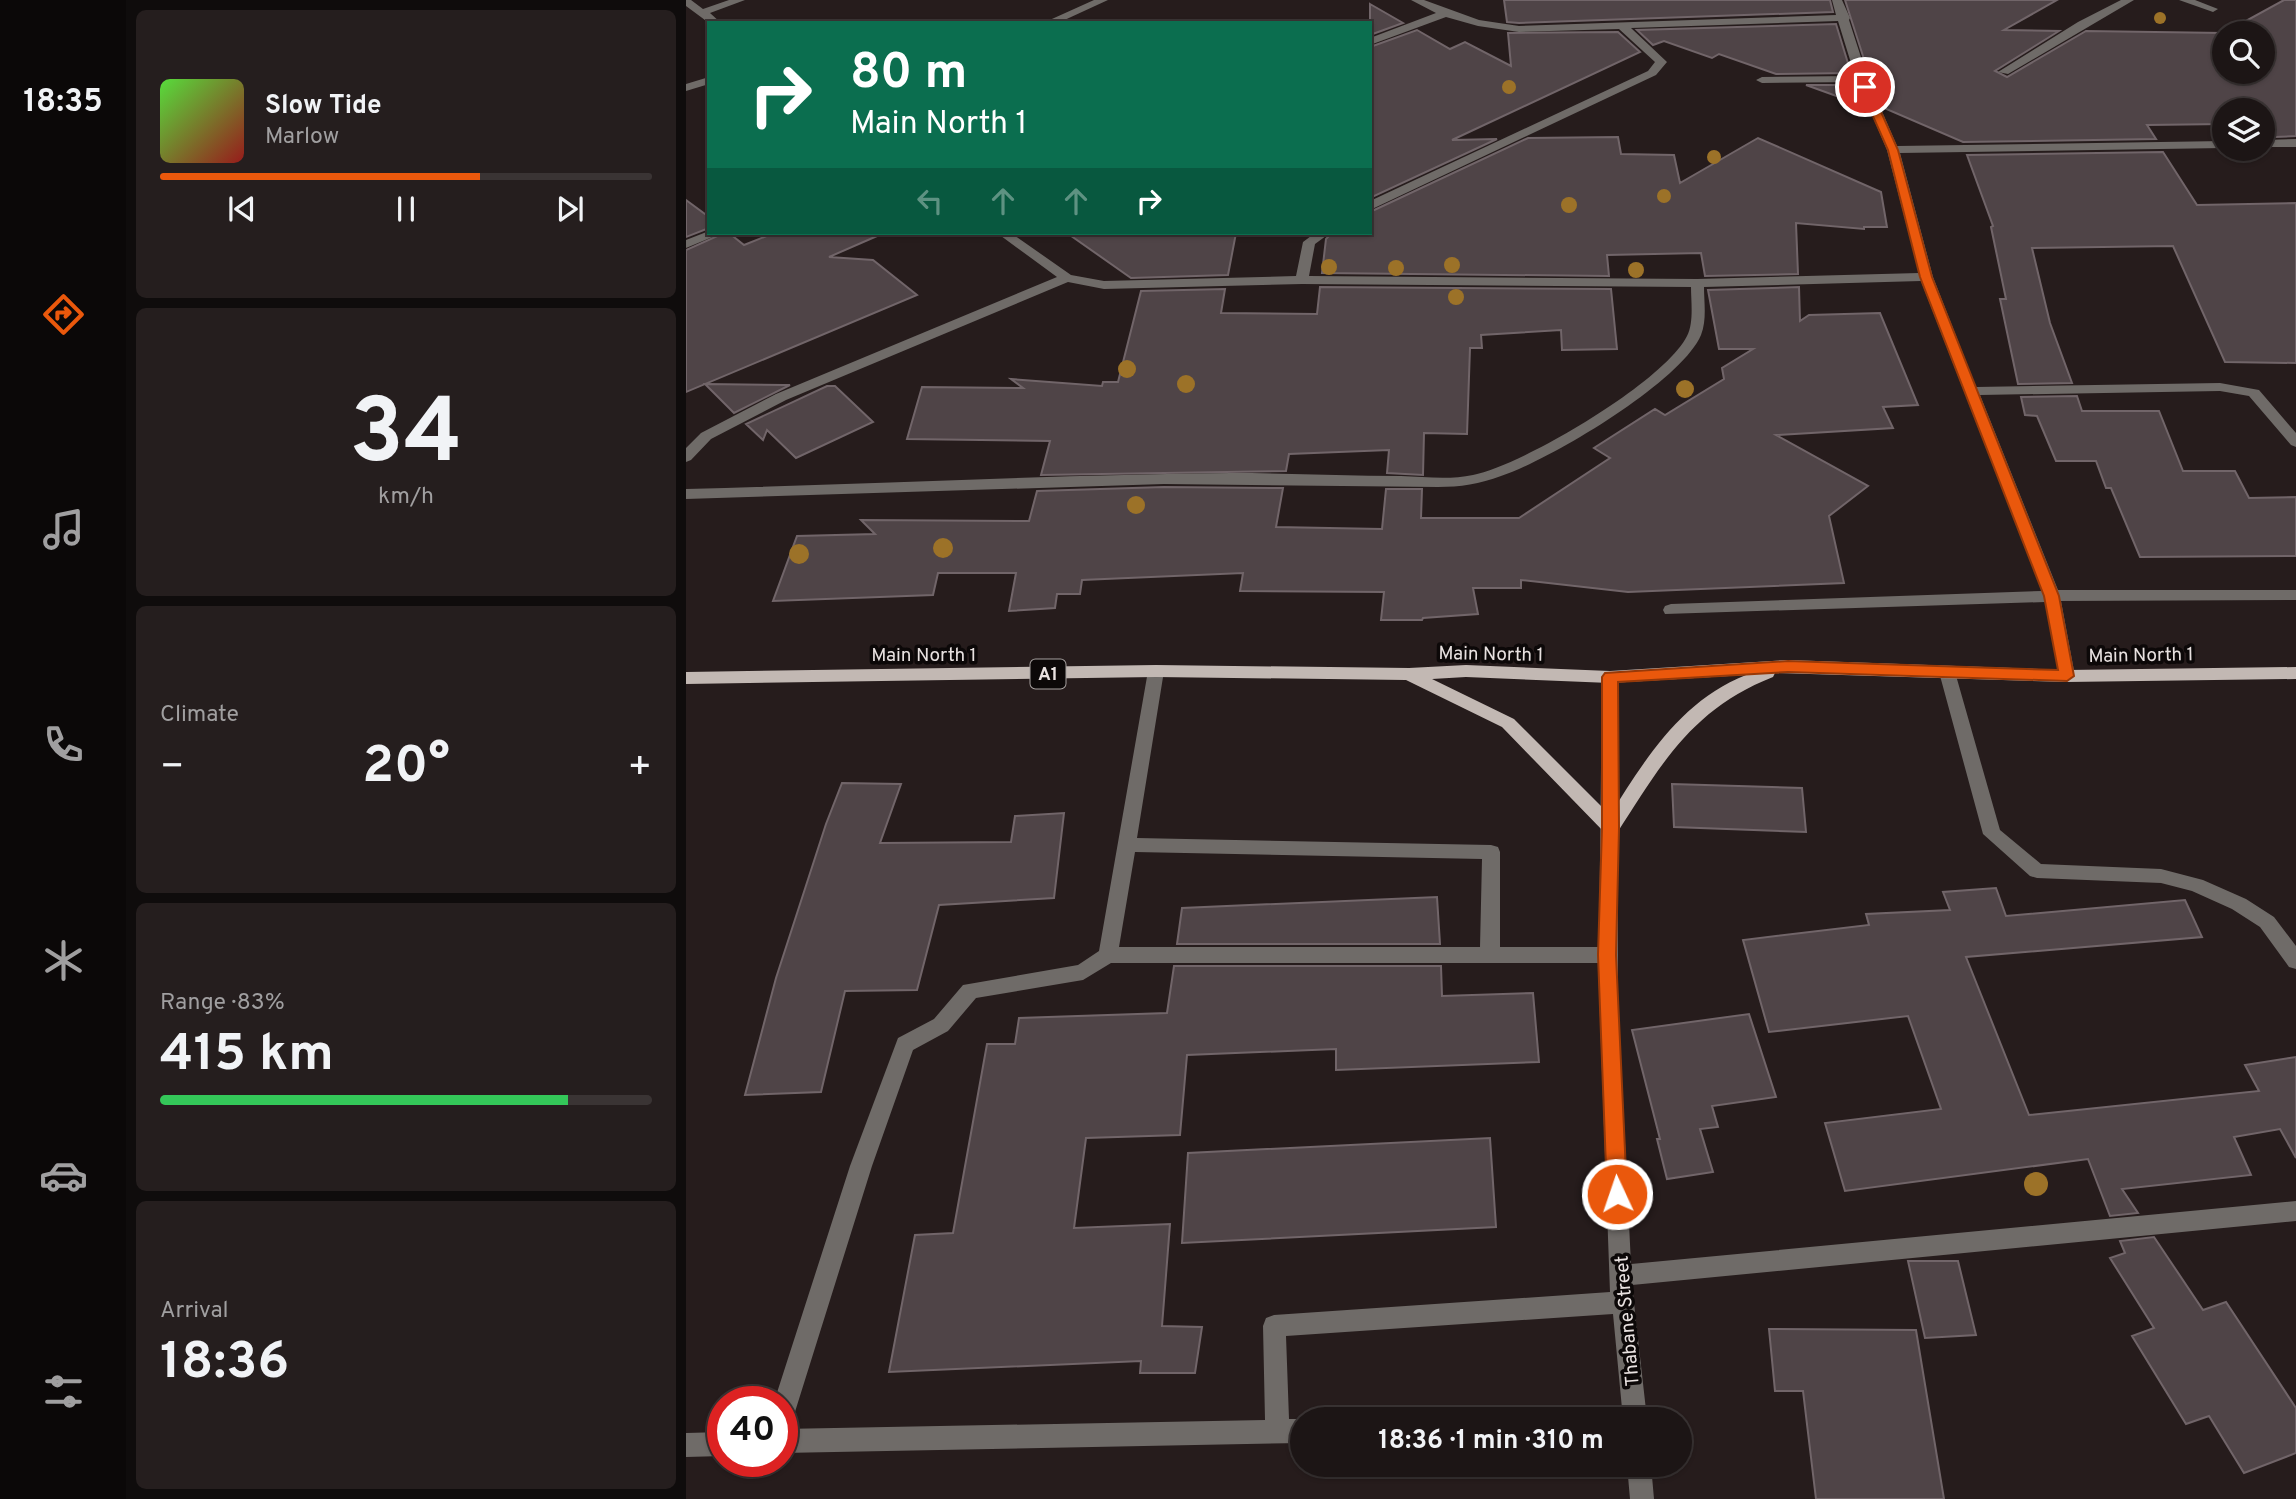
<!DOCTYPE html>
<meta charset="utf-8">
<style>
:root{--surface:#1c1515;--page:#251e1e;--text:#f1f3f6;--muted:#a09fa0;--line:#3a3434;--accent:#ea580c}
body{margin:0;font-family:Overpass,sans-serif;background:var(--page);color:var(--text);height:100vh;display:flex;flex-direction:column;font-size:26px;white-space:nowrap}
*{box-sizing:border-box;margin:0}
p{font-size:23px;color:var(--muted)}
.icon{flex:none;width:38px;height:38px;fill:none;stroke:currentColor;stroke-width:2;stroke-linecap:round;stroke-linejoin:round}
.map{position:relative;flex:1;overflow:hidden}
.side{display:flex;flex-direction:column;gap:10px;padding:10px;background:#0f0c0c;width:560px}
.side>*{flex:none}
.top-card{position:absolute;left:21px;top:21px;width:665px;height:214px;border-radius:0px;box-shadow:0 2px 5px #0004,0 0 0 2px var(--line);background:#0b6e4f;color:#fff;overflow:hidden}
.fabs{position:absolute;left:1526px;top:21px;display:grid;gap:14px}
.fabs a{display:grid;place-items:center;width:63px;height:63px;border-radius:50%;background:var(--surface);box-shadow:0 2px 5px #0004,0 0 0 2px var(--line);font-size:35px}
.speed{position:absolute;left:21px;top:1386px;display:flex;gap:14px;font-size:35px;font-weight:700;text-align:center}
.speed>*{display:grid;place-content:center;width:91px;height:91px;border-radius:50%;background:var(--surface);box-shadow:0 2px 5px #0004,0 0 0 2px var(--line);line-height:1}
.speed .limit{border:10px solid #d22;background:#fff;color:#111}
.pin{position:absolute;display:grid;place-items:center;width:60px;height:60px;color:#fff;margin:-30px;border:4px solid #fff;border-radius:50%;box-shadow:0 2px 7px #0007}
.me{position:absolute;width:77px;margin:-38px;rotate:357deg;stroke-linejoin:round;filter:drop-shadow(0 0 5px #0008)}
.turn{display:flex;align-items:center;gap:24px;height:147px;padding:0 28px;font-size:32px}
.turn .icon{width:91px;height:91px;stroke-width:2.5}
.turn b{display:block;font-size:49px;line-height:60px}
.lanes{display:flex;align-items:center;height:66px;padding:0 28px;background:#0003;justify-content:center;gap:35px;direction:ltr}
.lanes .off{opacity:.35}
.big{font-size:52px;font-weight:700;line-height:1.1}
.side .tile{flex:1;display:flex;flex-direction:column;justify-content:center;gap:10px;min-width:0;padding:0 24px;border-radius:10px;background:var(--page)}
.side .dial{align-items:center;gap:0}
.dial b{font-size:91px;line-height:1}
.song{display:flex;align-items:center;gap:21px}
.cover{width:84px;height:84px;border-radius:10px;background:linear-gradient(135deg,hsl(110 70% 55%),hsl(0 70% 35%))}
.played{height:7px;border-radius:4px;background:linear-gradient(90deg,var(--accent) 65%,var(--line) 65%)}
.keys{display:flex;justify-content:space-around;direction:ltr}
.heat{display:flex;justify-content:space-between;align-items:center;font-size:38px;direction:ltr}
.charge{height:10px;border-radius:5px;background:linear-gradient(90deg,#34c759 83%,var(--line) 0)}
.trip{position:absolute;left:604px;top:1407px;width:402px;height:70px;border-radius:35px;background:var(--surface);box-shadow:0 2px 5px #0004,0 0 0 2px var(--line);font-weight:700;line-height:70px;text-align:center}
main{display:flex;flex:1;min-height:0}
.tabs{display:flex;flex-direction:column;width:126px;justify-content:space-around;align-items:center;background:#0b0808;color:var(--muted)}
.tabs .icon{width:49px;height:49px}
.tabs .on{color:var(--accent)}
.tabs b{font-size:32px;color:var(--text)}
.map>svg:first-child{display:block}
.building{fill:#4f4447;stroke:#716569;stroke-width:2;fill-rule:evenodd}
.lines{fill:none;stroke-linecap:round;stroke-linejoin:round}
.minor{fill:#6f6b68;fill-rule:evenodd}
.major{fill:#c2b8b3;fill-rule:evenodd}
.tree{fill:#9c7228}
.route{fill:#ea580c;stroke:#983908;stroke-width:2}
.labels{text-anchor:middle;stroke-width:7;stroke-linejoin:round;paint-order:stroke}
.shield{fill:#0c0808;stroke:#a6a09f;stroke-width:2}
.shield-label{font-size:18px;font-weight:bold;fill:#e8e1e0}
.street-label{font-size:19px;fill:#e8e1e0;stroke:#0c0808}
</style>
<main>
<nav class="tabs">
<b>18:35</b>
<svg class="icon on" aria-label="directions" viewBox="0 0 24 24"><path d="M12 3l9 9-9 9-9-9zM9 14v-3h6M13 9l2 2-2 2"/></svg>
<svg class="icon" aria-label="music" viewBox="0 0 24 24"><path d="M9 18V5l10-2v13"/><circle cx="6" cy="18" r="3"/><circle cx="16" cy="16" r="3"/></svg>
<svg class="icon" aria-label="phone" viewBox="0 0 24 24"><path d="M5 4h4l2 5-3 2q2 4 5 5l2-3 5 2v4C11 20 4 13 5 4z"/></svg>
<svg class="icon" aria-label="climate" viewBox="0 0 24 24"><path d="M12 3v18M4 7l16 10M4 17L20 7"/></svg>
<svg class="icon" aria-label="car" viewBox="0 0 24 24"><path d="M5 17H2v-5l4-1 3-4h7l3 4 3 1v5h-3M9 17h6M6 11h13"/><circle cx="7" cy="17" r="2"/><circle cx="17" cy="17" r="2"/></svg>
<svg class="icon" aria-label="filters" viewBox="0 0 24 24"><path d="M4 7h16M4 17h16"/><circle cx="9" cy="7" r="2"/><circle cx="15" cy="17" r="2"/></svg>
</nav>
<section class="side">
<div class="tile">
<div class="song"><i class="cover"></i><div><b>Slow Tide</b><p>Marlow</p></div></div>
<div class="played"></div>
<div class="keys"><svg class="icon" aria-label="previous" viewBox="0 0 24 24"><path d="M18 5L8 12l10 7zM5 5v14"/></svg><svg class="icon" aria-label="pause" viewBox="0 0 24 24"><path d="M8 5v14M16 5v14"/></svg><svg class="icon" aria-label="next" viewBox="0 0 24 24"><path d="M6 5l10 7-10 7zM19 5v14"/></svg></div>
</div>
<div class="tile dial"><b>34</b><p>km/h</p></div>
<div class="tile"><p>Climate</p>
<div class="heat"><a>−</a><b class="big">20°</b><a>+</a></div>
</div>
<div class="tile"><p>Range · 83%</p><b class="big">415 km</b><div class="charge"></div></div>
<div class="tile"><p>Arrival</p><b class="big">18:36</b></div>
</section>
<div class="map">
<svg width="1610" height="1499" viewBox="0 0 1610 1499">
<rect width="100%" height="100%" fill="#261c1c"/>
<path class="building" d="M 818,0 L 1144,0 L 1147,12 L 833,23 L 821,22 Z
M 1159,0 L 1371,0 L 1318,30 L 1373,31 L 1309,71 L 1321,77 L 1400,31 L 1538,33 L 1598,0 L 1610,0 L 1610,136 L 1589,137 L 1577,123 L 1577,110 L 1538,110 L 1538,124 L 1461,125 L 1470,139 L 1277,142 L 1198,108 L 1184,78 ZM 1538,33 L 1577,33 L 1577,72 L 1538,72 Z
M 684,4 L 717,23 L 684,35 Z
M 1150,24 L 1165,73 L 1090,74 L 1033,54 L 1026,58 L 978,41 L 967,45 L 951,30 Z
M 731,30 L 764,49 L 779,42 L 825,66 L 822,33 L 932,32 L 954,52 L 766,140 L 811,139 L 684,198 L 684,47 Z
M 1120,85 L 1170,85 L 1178,103 L 1175,105 Z
M 932,137 L 935,154 L 988,155 L 994,183 L 1072,138 L 1195,192 L 1201,227 L 1178,227 L 1178,229 L 1110,223 L 1112,274 L 1019,276 L 1015,253 L 921,255 L 923,276 L 636,273 L 640,239 L 646,233 L 684,233 L 684,212 L 842,138 Z
M 1477,152 L 1511,205 L 1610,203 L 1610,363 L 1539,362 L 1487,246 L 1346,248 L 1364,323 L 1386,383 L 1332,384 L 1314,299 L 1320,299 L 1305,227 L 1307,226 L 1281,155 Z
M 0,200 L 23,217 L 23,228 L 0,237 Z
M 38,233 L 43,233 L 58,245 L 88,233 L 198,233 L 143,257 L 187,260 L 231,295 L 0,392 L 0,250 Z
M 381,233 L 550,233 L 542,275 L 445,278 Z
M 634,287 L 925,289 L 931,349 L 876,350 L 875,330 L 795,335 L 796,348 L 784,348 L 781,434 L 738,433 L 737,475 L 701,473 L 703,450 L 603,454 L 600,471 L 355,475 L 364,441 L 221,439 L 236,387 L 337,388 L 325,379 L 416,386 L 417,382 L 432,382 L 455,291 L 539,289 L 535,313 L 631,314 Z
M 1113,287 L 1114,321 L 1123,315 L 1194,313 L 1232,405 L 1197,407 L 1207,428 L 1090,435 L 1182,486 L 1143,516 L 1158,583 L 942,592 L 835,580 L 835,588 L 787,588 L 792,614 L 737,618 L 736,620 L 695,620 L 698,592 L 554,591 L 557,573 L 396,580 L 394,594 L 371,594 L 369,608 L 323,611 L 330,573 L 252,573 L 247,595 L 87,601 L 111,536 L 189,534 L 175,520 L 343,521 L 351,491 L 478,487 L 597,488 L 590,527 L 696,529 L 700,489 L 736,489 L 735,518 L 833,518 L 924,458 L 908,448 L 969,409 L 979,415 L 1038,379 L 1036,368 L 1067,349 L 1033,349 L 1022,290 Z
M 19,384 L 98,385 L 104,385 L 48,413 Z
M 141,386 L 149,386 L 187,422 L 110,458 L 81,430 L 77,440 L 60,424 Z
M 1391,396 L 1396,411 L 1473,411 L 1497,471 L 1549,471 L 1563,498 L 1610,497 L 1610,556 L 1454,557 L 1425,488 L 1420,488 L 1410,461 L 1370,461 L 1351,416 L 1339,415 L 1335,397 Z
M 156,783 L 215,784 L 194,843 L 325,842 L 329,816 L 378,813 L 368,898 L 253,905 L 231,990 L 159,991 L 135,1092 L 59,1095 L 90,978 L 140,824 Z
M 986,784 L 1116,788 L 1120,832 L 988,827 Z
M 1310,888 L 1320,916 L 1499,900 L 1516,937 L 1280,957 L 1343,1115 L 1573,1091 L 1559,1065 L 1610,1057 L 1610,1158 L 1594,1129 L 1548,1137 L 1565,1175 L 1436,1189 L 1452,1213 L 1424,1216 L 1402,1159 L 1159,1191 L 1139,1123 L 1255,1109 L 1222,1016 L 1083,1032 L 1057,940 L 1183,925 L 1180,914 L 1264,910 L 1257,892 Z
M 751,897 L 754,944 L 491,944 L 496,908 Z
M 488,966 L 755,966 L 756,996 L 847,993 L 853,1062 L 650,1070 L 650,1049 L 501,1055 L 494,1135 L 400,1138 L 388,1228 L 484,1224 L 476,1326 L 516,1327 L 509,1373 L 454,1373 L 455,1361 L 203,1372 L 229,1235 L 267,1233 L 301,1044 L 329,1044 L 333,1018 L 481,1013 Z
M 1063,1014 L 1090,1097 L 1026,1106 L 1032,1127 L 1014,1129 L 1027,1172 L 981,1179 L 971,1139 L 974,1139 L 946,1030 Z
M 804,1138 L 810,1227 L 496,1243 L 502,1153 Z
M 1468,1237 L 1517,1310 L 1540,1302 L 1610,1408 L 1610,1453 L 1558,1473 L 1523,1416 L 1500,1424 L 1446,1336 L 1468,1328 L 1424,1258 L 1439,1253 L 1434,1241 Z
M 1222,1261 L 1272,1261 L 1290,1335 L 1239,1338 Z
M 1083,1329 L 1230,1330 L 1258,1499 L 1130,1499 L 1117,1391 L 1089,1391 Z"/>
<g class="lines">
<path class="minor" d="M 0,0 L 5,0 L 17,9 L 43,0 L 59,0 L 24,13 L 35,23 L 23,23 L 0,6 Z
M 408,0 L 422,0 L 372,23 L 357,23 Z
M 725,0 L 738,0 L 793,20 L 833,26 L 1150,15 L 1146,0 L 1156,0 L 1164,18 L 1163,20 L 1182,79 L 1211,146 L 1538,141 L 1538,148 L 1214,153 L 1247,277 L 1290,387 L 1534,383 L 1573,390 L 1610,433 L 1610,447 L 1605,445 L 1563,396 L 1534,391 L 1294,395 L 1372,590 L 1610,590 L 1610,600 L 1375,601 L 1389,676 L 1381,682 L 1373,676 L 1359,602 L 979,614 L 977,610 L 979,606 L 985,604 L 1356,591 L 1235,281 L 1018,287 C 1018,302 1021,320 1015,335 C 995,382 864,460 815,476 C 794,484 774,487 752,487 L 478,484 L 0,499 L 0,489 C 182,484 363,475 545,473 C 602,473 659,476 715,476 C 739,477 764,480 787,475 C 837,465 978,382 1001,336 C 1008,322 1005,302 1005,287 L 616,284 L 418,289 L 382,282 L 100,400 L 25,439 L 5,460 L 0,462 L 0,448 L 15,433 L 90,394 L 371,277 L 311,233 L 325,233 L 385,275 L 418,281 L 610,276 L 617,242 L 629,233 L 644,233 L 629,244 L 623,276 L 1011,279 L 1233,273 L 1201,150 L 1172,82 L 1076,83 L 1070,80 L 1076,77 L 1169,76 L 1152,21 L 945,28 L 981,62 L 970,75 L 684,210 L 684,201 L 962,71 L 969,62 L 933,29 L 833,32 L 792,26 L 760,17 L 684,45 L 684,38 L 750,13 Z
M 1435,0 L 1448,0 L 1322,74 L 1312,72 L 1392,22 Z
M 1493,0 L 1509,0 L 1532,9 L 1527,12 Z
M 23,77 L 23,84 L 0,91 L 0,84 Z
M 1610,139 L 1610,147 L 1577,147 L 1577,140 Z
M 23,231 L 36,233 L 0,248 L 0,240 Z
M 470,665 L 478,671 L 451,838 L 805,845 L 812,847 L 814,852 L 814,947 L 913,947 L 916,677 L 924,671 L 930,673 L 932,677 L 932,1000 L 945,1264 L 1610,1201 L 1610,1221 L 946,1285 L 961,1419 L 937,1419 L 927,1314 L 600,1336 L 603,1419 L 616,1419 L 616,1443 L 96,1453 L 96,1429 L 579,1420 L 577,1326 L 580,1318 L 588,1315 L 924,1292 L 912,963 L 425,963 L 397,980 L 290,998 L 262,1031 L 227,1050 L 186,1166 L 108,1415 L 104,1423 L 96,1427 L 96,1402 L 88,1402 L 164,1166 L 212,1038 L 248,1019 L 277,985 L 392,965 L 413,951 L 462,671 ZM 449,852 L 796,859 L 794,947 L 433,947 Z
M 1261,666 L 1269,672 L 1314,830 L 1355,864 L 1475,869 L 1517,880 L 1560,899 L 1588,917 L 1610,946 L 1610,969 L 1603,967 L 1574,927 L 1546,909 L 1506,891 L 1475,883 L 1351,878 L 1344,876 L 1297,834 L 1253,672 Z
M 37,1432 L 37,1456 L 0,1457 L 0,1433 Z
M 941,1465 L 965,1465 L 968,1499 L 944,1499 Z"/>
<path class="major" d="M 1102,660 L 1381,670 L 1610,667 L 1610,679 L 1381,682 L 1089,673 L 1087,677 C 1006,709 976,763 931,833 L 919,833 L 816,727 L 720,680 L 470,677 L 0,684 L 0,672 L 470,665 L 723,668 L 780,665 L 924,671 ZM 1060,675 C 996,700 959,759 924,815 L 828,719 L 746,679 L 780,677 L 924,683 Z"/>
</g>
<g class="tree">
<circle cx="1474" cy="18" r="6"/>
<circle cx="1199" cy="76" r="7"/>
<circle cx="823" cy="87" r="7"/>
<circle cx="1028" cy="157" r="7"/>
<circle cx="978" cy="196" r="7"/>
<circle cx="883" cy="205" r="8"/>
<circle cx="766" cy="265" r="8"/>
<circle cx="643" cy="267" r="8"/>
<circle cx="710" cy="268" r="8"/>
<circle cx="950" cy="270" r="8"/>
<circle cx="770" cy="297" r="8"/>
<circle cx="441" cy="369" r="9"/>
<circle cx="500" cy="384" r="9"/>
<circle cx="999" cy="389" r="9"/>
<circle cx="450" cy="505" r="9"/>
<circle cx="257" cy="548" r="10"/>
<circle cx="113" cy="554" r="10"/>
<circle cx="1350" cy="1184" r="12"/>
</g>
<path class="route" d="M 1179,84 L 1184,87 L 1212,150 L 1246,277 L 1373,596 L 1388,676 L 1381,681 L 1102,672 L 932,682 L 933,828 L 930,955 L 941,1194 L 938,1200 L 931,1203 L 924,1200 L 921,1194 L 912,955 L 916,828 L 916,677 L 919,673 L 1102,661 L 1372,670 L 1358,596 L 1234,277 L 1202,150 L 1174,87 Z"/>
<g class="labels">
<rect class="shield" x="344.5" y="659.5" width="35" height="29" rx="5"/>
<g class="shield-label">
<text x="362" y="680">A1</text>
</g>
<g class="street-label">
<text transform="translate(805 653) rotate(1)" y="7">Main North 1</text>
<text x="238" y="661">Main North 1</text>
<text transform="translate(1455 654) rotate(-1)" y="7">Main North 1</text>
<text transform="translate(940 1321) rotate(-95)" y="7">Thabane Street</text>
</g>
</g>
</svg>
<div class="fabs">
<a><svg class="icon" aria-label="search" viewBox="0 0 24 24"><circle cx="10" cy="10" r="6"/><path d="M15 15l6 6"/></svg></a>
<a><svg class="icon" aria-label="layers" viewBox="0 0 24 24"><path d="M12 4l9 5-9 5-9-5zM3 14l9 5 9-5"/></svg></a>
</div>
<div class="speed"><div class="limit">40</div></div>
<div class="pin" style="left:1179px;top:87px;background:#d93025"><svg class="icon" aria-label="arrive" viewBox="0 0 24 24"><path d="M6 21V4h12l-3 4 3 4H6"/></svg></div>
<svg class="me" style="left:931px;top:1194px" viewBox="-20 -20 40 40"><circle r="17" fill="#ea580c" stroke="#fff" stroke-width="3"/><path d="M0-11L8 9 0 5-8 9z" fill="#fff"/></svg>
<div class="trip">18:36 · 1 min · 310 m</div>
<div class="top-card">
<div class="turn"><svg class="icon" aria-label="right" viewBox="0 0 24 24"><path d="M7 20v-9h11M14 6l5 5-5 5"/></svg><div><b>80 m</b>Main North 1</div></div>
<div class="lanes"><svg class="icon off" aria-label="left" viewBox="0 0 24 24"><path d="M17 20v-9H6M10 6l-5 5 5 5"/></svg><svg class="icon off" aria-label="ahead" viewBox="0 0 24 24"><path d="M12 20V5M6 11l6-6 6 6"/></svg><svg class="icon off" aria-label="ahead" viewBox="0 0 24 24"><path d="M12 20V5M6 11l6-6 6 6"/></svg><svg class="icon" aria-label="right" viewBox="0 0 24 24"><path d="M7 20v-9h11M14 6l5 5-5 5"/></svg></div>
</div>
</div>
</main>
